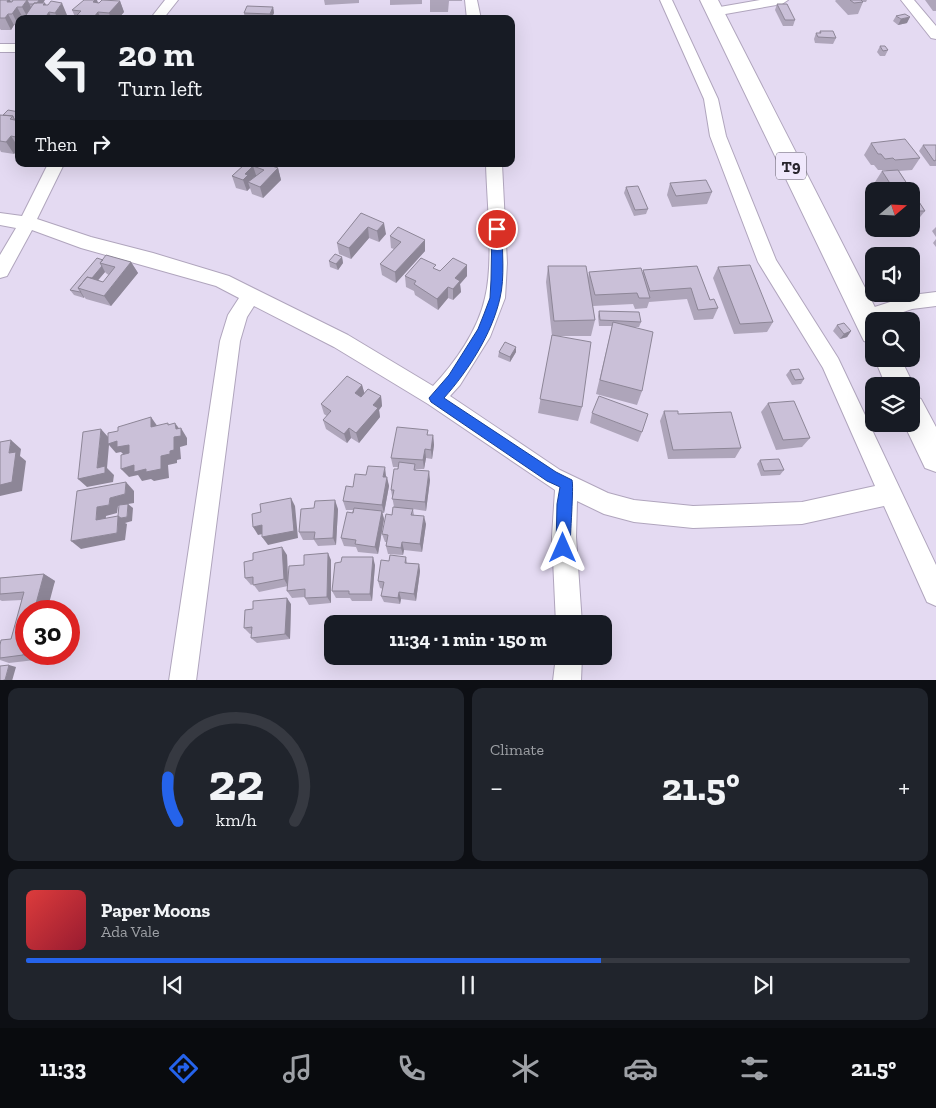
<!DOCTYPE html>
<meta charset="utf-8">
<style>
:root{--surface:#171b24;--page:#20242c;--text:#f1f3f6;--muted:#9ea1a6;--line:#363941;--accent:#2563eb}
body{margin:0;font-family:"Zilla Slab",serif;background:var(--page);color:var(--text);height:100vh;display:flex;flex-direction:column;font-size:19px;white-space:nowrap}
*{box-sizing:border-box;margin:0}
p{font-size:16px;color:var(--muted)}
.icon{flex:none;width:28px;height:28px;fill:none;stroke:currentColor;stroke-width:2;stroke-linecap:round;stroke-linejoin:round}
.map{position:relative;height:680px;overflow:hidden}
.panel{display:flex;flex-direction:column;gap:8px;padding:8px;background:#0d0f14;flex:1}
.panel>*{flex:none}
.hud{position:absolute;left:15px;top:15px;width:500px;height:152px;border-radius:10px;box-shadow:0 5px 20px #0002;background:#171b24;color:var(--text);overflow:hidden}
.needle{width:32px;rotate:71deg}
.tools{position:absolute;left:865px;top:182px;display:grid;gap:10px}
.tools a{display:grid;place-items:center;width:55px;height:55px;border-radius:10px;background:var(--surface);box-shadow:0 5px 20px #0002;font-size:25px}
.speed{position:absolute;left:15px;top:600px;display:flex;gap:10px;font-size:25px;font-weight:700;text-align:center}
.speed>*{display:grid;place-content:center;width:65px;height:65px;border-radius:50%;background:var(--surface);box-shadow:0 5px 20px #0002;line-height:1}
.speed .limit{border:8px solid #d22;background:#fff;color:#111}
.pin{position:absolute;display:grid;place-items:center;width:42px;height:42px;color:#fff;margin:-21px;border:2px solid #fff;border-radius:50%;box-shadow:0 1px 5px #0007}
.me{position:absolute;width:55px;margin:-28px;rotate:0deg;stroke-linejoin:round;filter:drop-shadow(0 0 4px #0008)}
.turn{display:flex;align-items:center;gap:18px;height:105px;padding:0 20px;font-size:22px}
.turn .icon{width:65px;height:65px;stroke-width:2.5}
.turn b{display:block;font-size:35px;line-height:42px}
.then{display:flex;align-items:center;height:48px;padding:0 20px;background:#0003;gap:10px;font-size:19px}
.big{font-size:38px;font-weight:700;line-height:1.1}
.panel .tile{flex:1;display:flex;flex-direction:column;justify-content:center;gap:8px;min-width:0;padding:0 18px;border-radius:10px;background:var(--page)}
.panel .dial{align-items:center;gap:0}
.dial svg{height:130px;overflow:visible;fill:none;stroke:var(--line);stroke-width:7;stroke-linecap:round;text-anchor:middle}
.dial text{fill:var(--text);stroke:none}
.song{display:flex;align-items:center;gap:15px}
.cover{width:60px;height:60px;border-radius:8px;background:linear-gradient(135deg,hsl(0 70% 55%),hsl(350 70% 35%))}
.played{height:5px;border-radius:2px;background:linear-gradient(90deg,var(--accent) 65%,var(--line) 65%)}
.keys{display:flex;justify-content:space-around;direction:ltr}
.heat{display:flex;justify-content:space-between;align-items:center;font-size:28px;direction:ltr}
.panel .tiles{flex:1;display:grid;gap:8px;grid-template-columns:1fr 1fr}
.tile:last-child{grid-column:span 2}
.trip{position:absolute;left:324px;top:615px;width:288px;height:50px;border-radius:10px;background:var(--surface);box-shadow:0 5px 20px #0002;font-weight:700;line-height:50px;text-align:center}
.tabs{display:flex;height:80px;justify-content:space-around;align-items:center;background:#090b0e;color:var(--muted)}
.tabs .icon{width:35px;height:35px}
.tabs .selected{color:var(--accent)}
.tabs b{font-size:22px;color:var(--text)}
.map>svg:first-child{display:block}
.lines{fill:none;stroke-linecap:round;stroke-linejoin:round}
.street-casing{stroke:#b0a5bd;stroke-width:2}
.highway-casing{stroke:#b0a5bd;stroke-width:2}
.street{fill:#fff;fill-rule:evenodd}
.highway{fill:#fff;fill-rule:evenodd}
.wall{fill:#aea5ba;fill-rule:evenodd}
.shaded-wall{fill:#8d8697}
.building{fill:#cac0d8;stroke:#8d8697}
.route{fill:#2563eb;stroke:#184099}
.labels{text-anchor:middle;stroke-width:4.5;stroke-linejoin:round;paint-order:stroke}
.shield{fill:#f0e8fc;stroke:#635e6a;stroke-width:1}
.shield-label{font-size:16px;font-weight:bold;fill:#27232c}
</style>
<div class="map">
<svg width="936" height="681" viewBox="0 0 936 681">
<rect width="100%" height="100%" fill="#e4daf2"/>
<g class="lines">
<g class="street-casing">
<path id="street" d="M 165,0 L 178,0 L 163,19 L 150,19 Z
M 465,0 L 477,0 L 481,19 L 467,19 Z
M 660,0 L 672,0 L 718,99 L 726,136 L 776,260 L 838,358 L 936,565 L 936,606 L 927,602 L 884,506 L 802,524 L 693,528 L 634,522 L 604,514 L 577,501 L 576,537 L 582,624 L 556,624 L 552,537 L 555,490 L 428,404 L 334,347 L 254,306 L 247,317 L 240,341 L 196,681 L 169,681 L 220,341 L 228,315 L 239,298 L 216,286 L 81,248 L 32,230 L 7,276 L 0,278 L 0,255 L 16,228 L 0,225 L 0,213 L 22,216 L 48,164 L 64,164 L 37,219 L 91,237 L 153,253 L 229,276 L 348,335 L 433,386 C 455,363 478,330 485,298 C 494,261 487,203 486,164 L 502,164 L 507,263 L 505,298 L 490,337 L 460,385 L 450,396 L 560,470 L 608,493 L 634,500 L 693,506 L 802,502 L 875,486 L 823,368 L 758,262 L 710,136 L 704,99 Z
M 760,0 L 788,0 L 782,4 L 714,16 L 707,12 L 714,8 Z
M 901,0 L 914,0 L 936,26 L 936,39 L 931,38 Z
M 0,44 L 19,44 L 19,52 L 0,52 Z
M 936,292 L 936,306 L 912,309 L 866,325 L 859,322 L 856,317 L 859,312 L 912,295 Z
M 556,656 L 582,656 L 581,681 L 553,681 Z"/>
</g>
<g class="highway-casing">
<path id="highway" d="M 700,0 L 718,0 L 882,321 L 874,321 L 874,344 L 864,341 L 860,333 Z
M 874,357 L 901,359 L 914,386 L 911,392 L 911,386 L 886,386 Z
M 911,395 L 921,399 L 936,427 L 936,472 L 925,468 L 904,424 L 911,424 Z"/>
</g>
<use href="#street" class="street"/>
<use href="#highway" class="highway"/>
</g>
<path class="wall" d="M 0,0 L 10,0 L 12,2 L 11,0 L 45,3 L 46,5 L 67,15 L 64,19 L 24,19 L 24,18 L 19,19 L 18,25 L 14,25 L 11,30 L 1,30 L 0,29 Z
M 324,0 L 359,0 L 359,3 L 325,5 Z
M 390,0 L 422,0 L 422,4 L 390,5 Z
M 430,0 L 462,0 L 462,1 L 449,1 L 448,12 L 430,12 Z
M 836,0 L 867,0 L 866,2 L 863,2 L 858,14 L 848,15 L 835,1 Z
M 925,0 L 936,0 L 936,11 L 933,11 Z
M 120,1 L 124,12 L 118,19 L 76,19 L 72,10 L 98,3 Z
M 777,4 L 795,20 L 793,26 L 783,26 L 775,10 Z
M 273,7 L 274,13 L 271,19 L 245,19 L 244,13 Z
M 896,16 L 907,23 L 898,25 L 893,21 Z
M 820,31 L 836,38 L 833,44 L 815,43 L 814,39 L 816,33 L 819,33 Z
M 880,46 L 888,50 L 885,56 L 880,56 L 877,52 Z
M 19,112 L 19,148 L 14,154 L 1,152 L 0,150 L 0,115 L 3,115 Z
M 871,143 L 920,158 L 912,170 L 899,171 L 925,211 L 916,222 L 911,222 L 911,191 L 880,191 L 875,182 L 882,171 L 887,171 L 886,170 L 878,170 L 874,165 L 871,165 L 864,155 Z
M 923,145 L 936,145 L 936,166 L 930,166 L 919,151 Z
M 245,164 L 278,168 L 281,180 L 263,198 L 252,194 L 250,188 L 247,191 L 236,188 L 232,176 Z
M 670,183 L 712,192 L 707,204 L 672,207 L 667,195 Z
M 626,187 L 648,209 L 646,214 L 634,216 L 624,193 Z
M 361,213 L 386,234 L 379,242 L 369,238 L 351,259 L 339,254 L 337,243 Z
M 936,227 L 936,237 L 932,231 Z
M 390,236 L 425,251 L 396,283 L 382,275 L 380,264 L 394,249 L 391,248 Z
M 936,239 L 936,247 L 933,243 Z
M 342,257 L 343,263 L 338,270 L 330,267 L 329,261 Z
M 103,260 L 131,262 L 138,273 L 111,306 L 86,299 L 84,297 L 84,298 L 74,295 L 70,290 ZM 105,272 L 107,274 L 109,275 L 103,282 L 98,280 Z
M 548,266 L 588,278 L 589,272 L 643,273 L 643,270 L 697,266 L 710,300 L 718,308 L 713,319 L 694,320 L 687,299 L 649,302 L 647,308 L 635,309 L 633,304 L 593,306 L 595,320 L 591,336 L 556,336 L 582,407 L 578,421 L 538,413 L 552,336 L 546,282 Z
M 718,267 L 773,322 L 767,332 L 734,334 L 713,278 Z
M 436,269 L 440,271 L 467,276 L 460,284 L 461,292 L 453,300 L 448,298 L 438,310 L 415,295 L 414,291 L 406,287 L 405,276 Z
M 599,311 L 641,322 L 639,327 L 633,327 L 642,391 L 637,405 L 596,394 L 612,326 L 599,326 L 598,316 Z
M 837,325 L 851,331 L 847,337 L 840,339 L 833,331 Z
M 499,352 L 516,352 L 510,362 L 498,357 Z
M 790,370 L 804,379 L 801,384 L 792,385 L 786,375 Z
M 362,385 L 364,393 L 381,396 L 382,406 L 379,410 L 380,417 L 359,443 L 351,438 L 347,443 L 326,429 L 323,420 L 327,416 L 324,414 L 321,404 Z
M 768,403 L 810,438 L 802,447 L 776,450 L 761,412 Z
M 664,411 L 741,448 L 735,458 L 668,459 L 660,421 Z
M 592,413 L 642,432 L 638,442 L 590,423 Z
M 428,435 L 433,435 L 434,445 L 432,459 L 426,458 L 424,469 L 416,469 L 416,470 L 430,480 L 426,511 L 413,509 L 414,515 L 426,524 L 422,552 L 404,550 L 403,555 L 388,554 L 386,546 L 387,542 L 385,542 L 382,534 L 392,515 L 394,507 L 391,490 L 398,467 L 393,467 L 391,458 Z
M 760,460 L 784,470 L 780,475 L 761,476 L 757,464 Z
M 386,476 L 389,486 L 384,513 L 382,513 L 384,519 L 378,554 L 358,552 L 356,547 L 344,546 L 341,538 L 353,510 L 346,510 L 343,501 L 353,487 Z
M 338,509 L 336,545 L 318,546 L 314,540 L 303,540 L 299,532 Z
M 287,555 L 288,579 L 304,565 L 331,560 L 331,603 L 309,605 L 305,598 L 305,597 L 292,598 L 287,591 L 288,586 L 259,592 L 253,584 L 251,585 L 245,578 Z
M 406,557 L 407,563 L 419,564 L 420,571 L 416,601 L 401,599 L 400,604 L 384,602 L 381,596 L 383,589 L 380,588 L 378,581 L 389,561 Z
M 375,565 L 372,601 L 352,601 L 350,598 L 336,598 L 332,591 Z
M 44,574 L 55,581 L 26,654 L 37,654 L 35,660 L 9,663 L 0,660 L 0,645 L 11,639 L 22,600 L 2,601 L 0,600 L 0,578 Z
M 291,604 L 290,639 L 257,643 L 251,638 L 251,634 L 250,634 L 244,628 Z"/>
<path class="shaded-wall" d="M 8,0 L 10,0 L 15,9 L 17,7 L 23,18 L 23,19 L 19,19 L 18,25 L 7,2 Z
M 27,0 L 33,11 L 28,18 L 22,7 Z
M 39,0 L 45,0 L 39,10 L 36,4 Z
M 95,0 L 97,0 L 101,10 L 98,12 L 101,19 L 95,19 L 94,17 L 93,2 Z
M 120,1 L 124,12 L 118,19 L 111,19 L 109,13 Z
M 45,3 L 49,12 L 52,19 L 45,19 L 45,18 L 43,5 Z
M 62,3 L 67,15 L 64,19 L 58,19 L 55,13 Z
M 273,7 L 274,13 L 271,19 L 270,14 Z
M 8,14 L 14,25 L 11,30 L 5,18 Z
M 910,17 L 907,23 L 898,25 L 901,19 Z
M 11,136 L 19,148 L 14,154 L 6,142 Z
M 253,166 L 257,178 L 248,182 L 250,188 L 247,191 L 243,180 L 245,174 Z
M 278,168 L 281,180 L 263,198 L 260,187 Z
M 384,223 L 386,234 L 379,242 L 377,231 Z
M 368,227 L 369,238 L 351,259 L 349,248 Z
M 425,240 L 425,251 L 396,283 L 395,272 Z
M 342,257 L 343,263 L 338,270 L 336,264 Z
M 131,262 L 138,273 L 111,306 L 104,296 Z
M 467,265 L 467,276 L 460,284 L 461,292 L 453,300 L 453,289 L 455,278 Z
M 102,266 L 105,272 L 89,291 L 82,289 Z
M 448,287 L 448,298 L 438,310 L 437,299 Z
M 80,292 L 81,292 L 84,297 L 84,298 Z
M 851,331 L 847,337 L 840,339 L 844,334 Z
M 516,347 L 516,352 L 510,362 L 510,357 Z
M 362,385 L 365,395 L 358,403 L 355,393 Z
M 381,396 L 382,406 L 379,410 L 380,417 L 359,443 L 356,433 L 373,405 Z
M 151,417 L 158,427 L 151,427 Z
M 175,423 L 181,431 L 181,428 L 187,438 L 187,445 L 180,447 L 181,459 L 177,460 L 177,463 L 168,465 L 169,478 L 154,481 L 151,479 L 142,481 L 138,475 L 129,477 L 121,469 L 161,456 L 170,451 L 176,429 Z
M 349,428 L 351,438 L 347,443 L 344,434 Z
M 101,429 L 109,438 L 129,445 L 136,454 L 125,456 L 121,452 L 116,453 L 109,445 L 107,468 L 114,475 L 113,482 L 87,487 L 78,479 L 97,468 Z
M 433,435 L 434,445 L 432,459 L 431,450 Z
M 11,440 L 21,449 L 20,456 L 26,461 L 22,491 L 0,496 L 0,485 L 9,453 Z
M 425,449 L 426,458 L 424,469 L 423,460 Z
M 385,467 L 386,476 L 385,486 L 383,477 Z
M 429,471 L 430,480 L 426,511 L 425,502 Z
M 387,477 L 389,486 L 384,513 L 382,505 Z
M 126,482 L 134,491 L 134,503 L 128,504 L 133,508 L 132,521 L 125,523 L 127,524 L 125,540 L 81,549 L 71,541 L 117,533 L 118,516 L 121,518 L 127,517 L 128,504 L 118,506 L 117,513 L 106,516 L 105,528 L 96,520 L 97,507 L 109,505 L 110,498 L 125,494 Z
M 291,498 L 295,506 L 298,538 L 268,545 L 262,537 Z
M 335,500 L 338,509 L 336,545 L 333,538 Z
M 382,511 L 384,519 L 378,554 L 375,547 Z
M 424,516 L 426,524 L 422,552 L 420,544 Z
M 262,525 L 267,533 L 258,535 L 253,527 Z
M 402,542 L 404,550 L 403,555 L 401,548 Z
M 282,547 L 287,555 L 288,586 L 284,579 Z
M 328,553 L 331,560 L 331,603 L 327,597 Z
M 373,557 L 375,565 L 372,601 L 370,594 Z
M 419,564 L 420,571 L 416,601 L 414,594 Z
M 44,574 L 55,581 L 47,611 L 34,611 Z
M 399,592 L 401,599 L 400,604 L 398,598 Z
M 287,598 L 291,604 L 290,639 L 285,634 Z
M 26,642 L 26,654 L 37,654 L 35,660 L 23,655 Z
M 9,665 L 16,667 L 12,681 L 6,681 L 5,680 Z"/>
<path class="building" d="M 0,0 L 8,0 L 7,2 L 12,2 L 13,0 L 27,0 L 22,7 L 17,7 L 12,14 L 8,14 L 5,18 L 0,18 Z
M 27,0 L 39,0 L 37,3 L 34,3 L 34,4 L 29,4 Z
M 84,0 L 95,0 L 93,2 L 99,3 L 102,0 L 120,1 L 109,13 L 98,12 L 94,17 L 77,15 L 81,11 L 72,10 Z
M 850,0 L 861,0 L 863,2 L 854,3 Z
M 51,1 L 62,3 L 55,13 L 49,12 L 45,18 L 24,18 L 34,3 L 45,3 L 43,5 L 48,5 Z
M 777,4 L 787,4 L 795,20 L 785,20 Z
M 247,6 L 273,7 L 270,14 L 244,13 Z
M 905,14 L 910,17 L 901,19 L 896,16 Z
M 820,31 L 833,31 L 836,38 L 818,37 L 816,33 L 821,33 Z
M 880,46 L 885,46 L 888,50 L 883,51 Z
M 8,110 L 19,112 L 19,120 L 14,119 L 13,116 L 3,115 Z
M 0,115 L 13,116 L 10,119 L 19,121 L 19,135 L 16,137 L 11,136 L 6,142 L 0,141 Z
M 905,139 L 920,158 L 895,160 L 893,158 L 885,159 L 881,154 L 878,154 L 871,143 Z
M 923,145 L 936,145 L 936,160 L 934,161 Z
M 245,164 L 266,164 L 278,168 L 260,187 L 248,182 L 264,170 L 253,166 L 245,174 L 248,175 L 243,180 L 232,176 Z
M 898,170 L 925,211 L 911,211 L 911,191 L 895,191 L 882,171 Z
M 706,180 L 712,192 L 676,196 L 670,183 Z
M 638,186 L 648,209 L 635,210 L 626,187 Z
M 361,213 L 384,223 L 377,231 L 368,227 L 349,248 L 337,243 Z
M 398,227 L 425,240 L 395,272 L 380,264 L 401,242 L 390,236 Z
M 335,254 L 342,257 L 336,264 L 329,261 Z
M 106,255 L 131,262 L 104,296 L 78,288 L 87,277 L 103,282 L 115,267 L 100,263 Z
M 97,258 L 103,260 L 100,263 L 102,266 L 92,278 L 87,277 L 78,288 L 81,292 L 80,292 L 70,290 Z
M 421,258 L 436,265 L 433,268 L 440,271 L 453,258 L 467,265 L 455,278 L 460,281 L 453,289 L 448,287 L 437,299 L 414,284 L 416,281 L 405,276 Z
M 750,265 L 773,322 L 740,324 L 718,267 Z
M 548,266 L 586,266 L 595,320 L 554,321 Z
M 697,266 L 710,300 L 714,299 L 718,308 L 698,310 L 691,288 L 650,291 L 643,270 Z
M 641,268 L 650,298 L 639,298 L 637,293 L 595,295 L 589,272 Z
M 599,311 L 639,312 L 641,322 L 600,320 Z
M 613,322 L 653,332 L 642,391 L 600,380 Z
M 844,323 L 851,331 L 844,334 L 837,325 Z
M 552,335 L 591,342 L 582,407 L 540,399 Z
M 505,342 L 516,347 L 510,357 L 499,352 Z
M 799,369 L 804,379 L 795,380 L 790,370 Z
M 347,376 L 362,385 L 355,393 L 361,397 L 368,389 L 381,396 L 373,405 L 378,408 L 356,433 L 349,428 L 344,434 L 323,420 L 331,411 L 321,404 Z
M 599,396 L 648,414 L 642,432 L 592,413 Z
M 794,401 L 810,438 L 783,440 L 768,403 Z
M 664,411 L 678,411 L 678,414 L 731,412 L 741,448 L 673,450 Z
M 151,417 L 151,427 L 168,423 L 168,425 L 175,423 L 176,429 L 181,428 L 181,436 L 174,437 L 174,450 L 170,451 L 170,454 L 161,456 L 161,469 L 146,472 L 146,469 L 134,472 L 134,465 L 121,469 L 121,455 L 129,453 L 129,445 L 117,447 L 117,441 L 108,444 L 108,433 L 118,431 L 118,427 Z
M 397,427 L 428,430 L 427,435 L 433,435 L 431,450 L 425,449 L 423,460 L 391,458 Z
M 101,429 L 97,468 L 105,466 L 105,473 L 78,479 L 83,432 Z
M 11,440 L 9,453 L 16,452 L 12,482 L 0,485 L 0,442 Z
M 779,459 L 784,470 L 764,471 L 760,460 Z
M 399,462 L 415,464 L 414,470 L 429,471 L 425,502 L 392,499 L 394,490 L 391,490 L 394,469 L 398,469 Z
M 368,466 L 385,467 L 383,477 L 387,477 L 382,505 L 343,501 L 346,486 L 353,487 L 355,474 L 366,475 Z
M 126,482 L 125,494 L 110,498 L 109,505 L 97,507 L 96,520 L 118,516 L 117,533 L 71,541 L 77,491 Z
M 291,498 L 294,531 L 262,537 L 262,525 L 253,527 L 252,514 L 261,512 L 260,504 Z
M 335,500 L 333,538 L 314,539 L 315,532 L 299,532 L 301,509 L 314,508 L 315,501 Z
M 128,504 L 127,517 L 121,518 L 118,516 L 119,505 Z
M 393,507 L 413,509 L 411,515 L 424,516 L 420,544 L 402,542 L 401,548 L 386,546 L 388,535 L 382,534 L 386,514 L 392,515 Z
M 354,508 L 382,511 L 375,547 L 355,544 L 356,540 L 341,538 L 347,512 L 353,513 Z
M 282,547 L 284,579 L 253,585 L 253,577 L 245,578 L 244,562 L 253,560 L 253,553 Z
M 328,553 L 327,597 L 305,598 L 305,589 L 287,591 L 289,566 L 304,565 L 304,555 Z
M 390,555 L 406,557 L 405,563 L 419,564 L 414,594 L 399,592 L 398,598 L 381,596 L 384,582 L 378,581 L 381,560 L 389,561 Z
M 342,557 L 373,557 L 370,594 L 349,594 L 349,591 L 332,591 L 335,563 L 341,562 Z
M 44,574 L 34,611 L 26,611 L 26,642 L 23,655 L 0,658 L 0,645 L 1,640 L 11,639 L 24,592 L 0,594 L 0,578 Z
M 287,598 L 285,634 L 251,638 L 252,627 L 244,628 L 245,610 L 253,609 L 253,601 Z
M 9,665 L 5,680 L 0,681 L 0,666 Z"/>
<path class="route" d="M 497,226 L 502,229 C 502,251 505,277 500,298 C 492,334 468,371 444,398 L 556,472 L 572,480 C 574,485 570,538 570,548 L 568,553 L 563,555 L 558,553 L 556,548 L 557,504 L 560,487 L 547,481 L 431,402 L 429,398 L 449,375 L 478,329 L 484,314 L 490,298 L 491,280 L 492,229 Z"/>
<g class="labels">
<rect class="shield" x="776" y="152.5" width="30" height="27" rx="4"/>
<g class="shield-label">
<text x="791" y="172">T9</text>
</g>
</g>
</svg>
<div class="tools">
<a><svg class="needle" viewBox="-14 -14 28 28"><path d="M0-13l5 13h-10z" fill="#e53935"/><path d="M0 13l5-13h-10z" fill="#9ea1a6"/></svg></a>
<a><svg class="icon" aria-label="sound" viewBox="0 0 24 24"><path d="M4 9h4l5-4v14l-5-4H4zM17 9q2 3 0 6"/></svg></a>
<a><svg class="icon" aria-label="search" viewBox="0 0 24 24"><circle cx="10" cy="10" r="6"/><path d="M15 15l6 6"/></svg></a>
<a><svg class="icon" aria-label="layers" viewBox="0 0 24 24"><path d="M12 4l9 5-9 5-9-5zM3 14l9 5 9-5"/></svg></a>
</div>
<div class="speed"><div class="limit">30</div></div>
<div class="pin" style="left:497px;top:229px;background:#d93025"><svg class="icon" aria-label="arrive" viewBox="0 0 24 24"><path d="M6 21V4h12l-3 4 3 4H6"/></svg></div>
<svg class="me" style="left:563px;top:548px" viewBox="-20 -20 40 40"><path d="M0-17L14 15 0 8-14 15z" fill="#2563eb" stroke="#fff" stroke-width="4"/></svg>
<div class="trip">11:34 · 1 min · 150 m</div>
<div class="hud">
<div class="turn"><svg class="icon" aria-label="left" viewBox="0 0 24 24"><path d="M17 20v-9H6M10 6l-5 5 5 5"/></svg><div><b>20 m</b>Turn left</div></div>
<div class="then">Then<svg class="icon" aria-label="right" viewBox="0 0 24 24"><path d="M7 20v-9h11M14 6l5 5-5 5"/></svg></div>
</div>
</div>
<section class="panel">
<div class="tiles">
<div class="tile dial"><svg viewBox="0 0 100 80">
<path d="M14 69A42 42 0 1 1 86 69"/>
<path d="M14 69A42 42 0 0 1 8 42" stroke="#2563eb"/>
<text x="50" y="56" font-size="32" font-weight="700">22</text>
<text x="50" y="72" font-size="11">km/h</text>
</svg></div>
<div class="tile"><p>Climate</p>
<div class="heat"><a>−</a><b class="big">21.5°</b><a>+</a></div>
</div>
<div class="tile">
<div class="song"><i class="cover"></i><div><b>Paper Moons</b><p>Ada Vale</p></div></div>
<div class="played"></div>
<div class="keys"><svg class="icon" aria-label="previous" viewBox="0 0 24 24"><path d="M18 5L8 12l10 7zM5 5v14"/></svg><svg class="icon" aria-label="pause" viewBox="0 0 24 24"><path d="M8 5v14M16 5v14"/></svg><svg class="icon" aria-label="next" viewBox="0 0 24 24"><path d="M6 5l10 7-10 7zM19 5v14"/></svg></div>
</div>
</div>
</section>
<nav class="tabs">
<b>11:33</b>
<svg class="icon selected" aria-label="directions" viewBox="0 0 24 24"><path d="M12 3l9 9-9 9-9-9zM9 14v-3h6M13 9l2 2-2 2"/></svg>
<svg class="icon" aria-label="music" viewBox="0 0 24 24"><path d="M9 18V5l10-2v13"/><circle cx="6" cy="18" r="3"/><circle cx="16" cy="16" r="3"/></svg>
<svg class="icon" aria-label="phone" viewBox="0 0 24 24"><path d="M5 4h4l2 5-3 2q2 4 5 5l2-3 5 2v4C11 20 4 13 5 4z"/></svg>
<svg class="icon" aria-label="climate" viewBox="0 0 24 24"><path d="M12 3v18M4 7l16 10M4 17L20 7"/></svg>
<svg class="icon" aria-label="car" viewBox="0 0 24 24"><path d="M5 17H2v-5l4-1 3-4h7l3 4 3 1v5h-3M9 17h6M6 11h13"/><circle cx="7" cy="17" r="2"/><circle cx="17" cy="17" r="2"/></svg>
<svg class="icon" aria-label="filters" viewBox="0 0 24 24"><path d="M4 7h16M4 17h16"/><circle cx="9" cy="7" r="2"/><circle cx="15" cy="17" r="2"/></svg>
<b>21.5°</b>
</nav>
